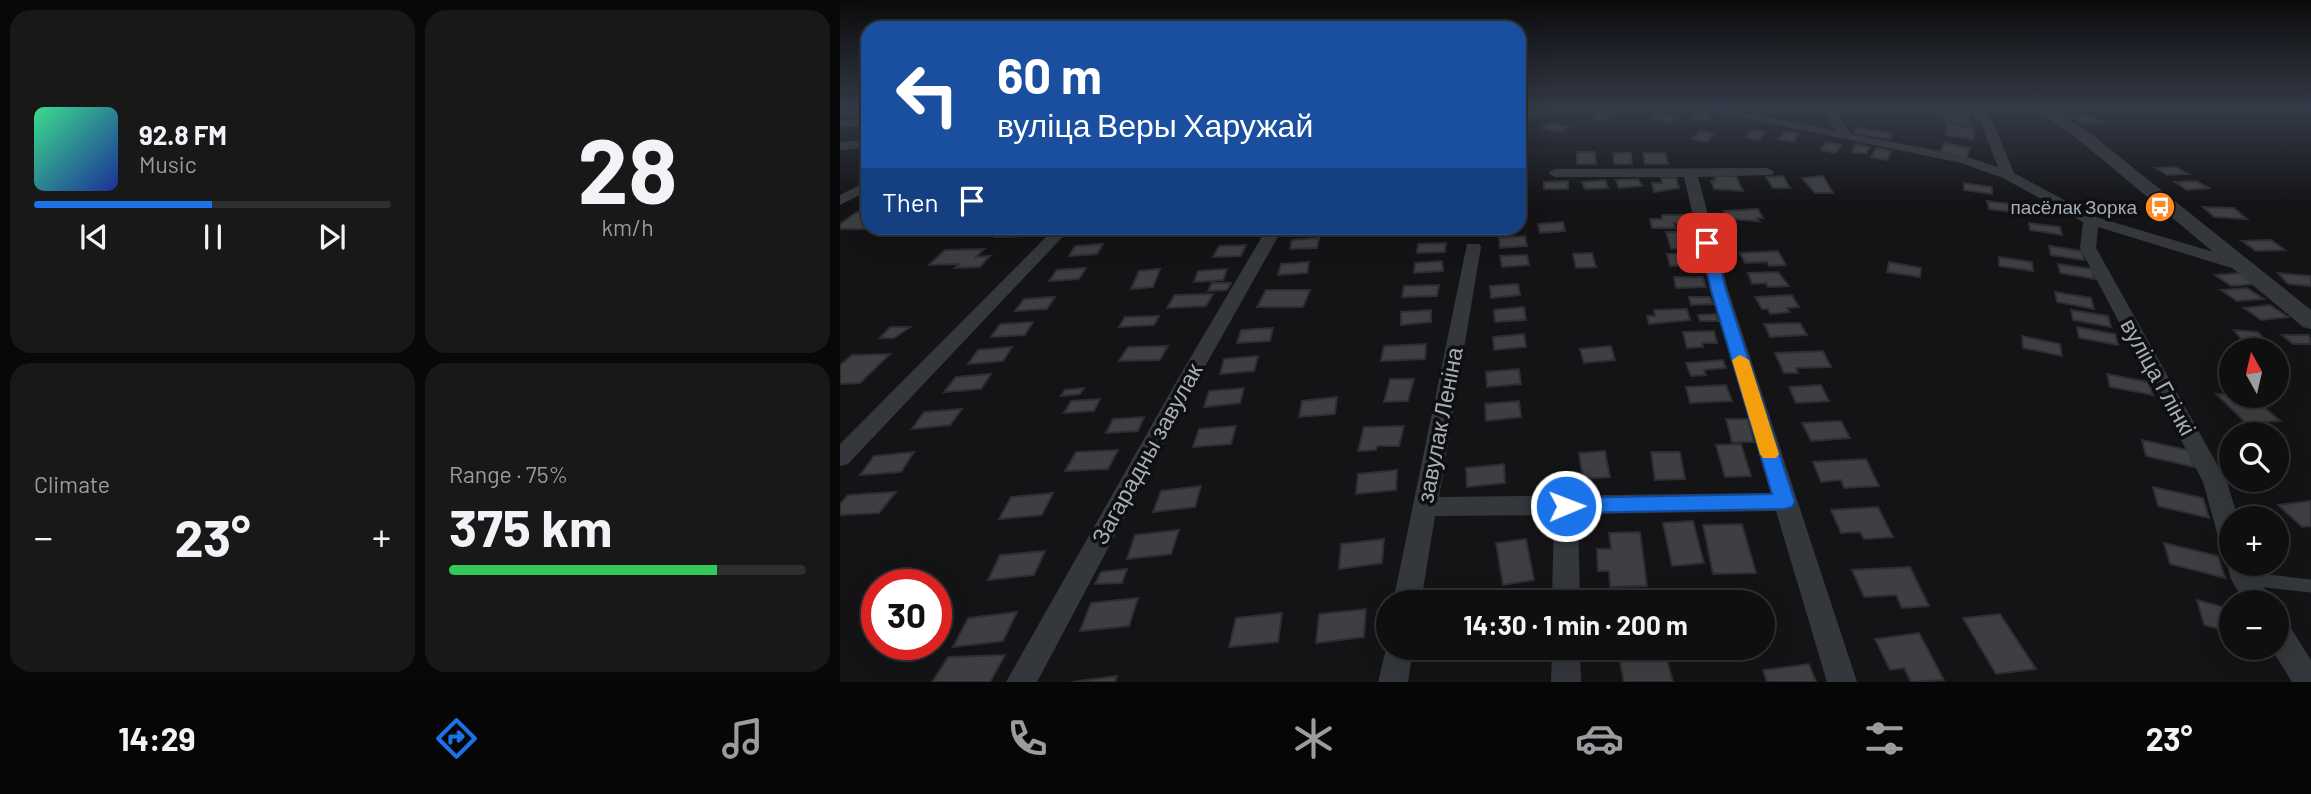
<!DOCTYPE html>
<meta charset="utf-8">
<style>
:root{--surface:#0f0f10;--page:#181819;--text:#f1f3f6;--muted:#9b9c9f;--line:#2f2f30;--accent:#1a73e8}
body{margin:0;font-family:Barlow,sans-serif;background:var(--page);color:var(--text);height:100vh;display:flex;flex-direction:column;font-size:26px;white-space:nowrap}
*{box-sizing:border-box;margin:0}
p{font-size:23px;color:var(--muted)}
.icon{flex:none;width:38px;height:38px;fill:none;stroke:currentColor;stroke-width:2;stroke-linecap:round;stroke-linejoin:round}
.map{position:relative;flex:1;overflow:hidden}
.sheet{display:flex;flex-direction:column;gap:10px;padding:10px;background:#080809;width:840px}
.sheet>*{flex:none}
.guide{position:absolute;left:21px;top:21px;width:665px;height:214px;border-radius:21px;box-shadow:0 7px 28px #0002,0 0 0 2px var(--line);background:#1a4fa0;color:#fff;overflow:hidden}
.needle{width:46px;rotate:352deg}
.buttons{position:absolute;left:1379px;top:338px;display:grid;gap:14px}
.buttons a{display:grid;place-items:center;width:70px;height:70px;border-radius:50%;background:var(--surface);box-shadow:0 7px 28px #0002,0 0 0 2px var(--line);font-size:35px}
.speed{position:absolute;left:21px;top:569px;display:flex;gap:14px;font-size:35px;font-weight:700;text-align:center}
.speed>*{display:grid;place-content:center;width:91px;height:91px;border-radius:50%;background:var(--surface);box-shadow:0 7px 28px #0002,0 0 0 2px var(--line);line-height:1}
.speed .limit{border:10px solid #d22;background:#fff;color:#111}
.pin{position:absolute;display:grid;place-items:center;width:60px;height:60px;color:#fff;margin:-30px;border-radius:14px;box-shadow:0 4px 10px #0006}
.me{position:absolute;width:77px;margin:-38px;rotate:89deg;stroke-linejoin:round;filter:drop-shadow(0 0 5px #0008)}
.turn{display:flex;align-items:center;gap:24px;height:147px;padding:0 21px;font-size:32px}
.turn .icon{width:91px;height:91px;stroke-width:2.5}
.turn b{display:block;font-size:49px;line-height:60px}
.then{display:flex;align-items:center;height:66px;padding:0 21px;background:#0003;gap:14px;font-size:26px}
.big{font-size:52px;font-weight:700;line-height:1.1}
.sheet .tile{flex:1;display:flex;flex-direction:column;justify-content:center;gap:10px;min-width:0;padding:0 24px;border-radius:21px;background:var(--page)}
.sheet .dial{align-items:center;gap:0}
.dial b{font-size:91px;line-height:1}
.song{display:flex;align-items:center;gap:21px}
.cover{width:84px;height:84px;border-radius:10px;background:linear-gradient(135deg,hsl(150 70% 55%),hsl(230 70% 35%))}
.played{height:7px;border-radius:4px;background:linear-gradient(90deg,var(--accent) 50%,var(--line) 50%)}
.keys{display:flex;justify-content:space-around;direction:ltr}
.heat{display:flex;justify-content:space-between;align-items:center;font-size:38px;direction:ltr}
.charge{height:10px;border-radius:5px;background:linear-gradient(90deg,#34c759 75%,var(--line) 0)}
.sheet .tiles{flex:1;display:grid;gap:10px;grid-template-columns:repeat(2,1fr)}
.trip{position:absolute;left:536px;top:590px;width:399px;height:70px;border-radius:35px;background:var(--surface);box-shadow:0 7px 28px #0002,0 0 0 2px var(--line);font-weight:700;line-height:70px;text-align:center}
.menu{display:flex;height:112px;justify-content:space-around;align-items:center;background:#060606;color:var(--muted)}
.menu .icon{width:49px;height:49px}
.menu .selected{color:var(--accent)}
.menu b{font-size:32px;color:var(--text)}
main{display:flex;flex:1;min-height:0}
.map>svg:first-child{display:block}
.building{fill:#3e3f43;stroke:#2d2e32;stroke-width:2}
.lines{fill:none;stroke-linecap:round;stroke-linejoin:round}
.service-far1{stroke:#34373b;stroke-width:7}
.service{stroke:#34373b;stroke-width:13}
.minor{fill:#34373b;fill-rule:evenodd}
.tertiary{fill:#34373b;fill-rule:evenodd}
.route{fill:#1a73e8;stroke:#114b97;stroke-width:2}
.slow{fill:#f59e0b}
.labels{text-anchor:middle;stroke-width:7;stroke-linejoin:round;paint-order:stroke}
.far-poi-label{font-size:19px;fill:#a4aeb7;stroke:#0f0f11;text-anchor:end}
.street-label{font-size:23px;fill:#a4aeb7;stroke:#0f0f11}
</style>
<main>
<section class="sheet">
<div class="tiles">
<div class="tile">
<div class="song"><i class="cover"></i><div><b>92.8 FM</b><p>Music</p></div></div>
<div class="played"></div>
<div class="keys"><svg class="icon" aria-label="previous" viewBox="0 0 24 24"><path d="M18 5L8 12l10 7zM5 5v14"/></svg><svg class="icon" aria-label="pause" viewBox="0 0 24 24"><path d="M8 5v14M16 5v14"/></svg><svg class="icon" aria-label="next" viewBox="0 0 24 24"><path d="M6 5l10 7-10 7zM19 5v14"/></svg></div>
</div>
<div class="tile dial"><b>28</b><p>km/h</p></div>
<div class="tile"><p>Climate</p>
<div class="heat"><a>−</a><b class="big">23°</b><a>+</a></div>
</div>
<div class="tile"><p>Range · 75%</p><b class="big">375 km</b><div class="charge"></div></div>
</div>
</section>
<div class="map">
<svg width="1471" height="682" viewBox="0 0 1471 682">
<rect width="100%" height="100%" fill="#141416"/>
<path class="building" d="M 16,108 L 28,108 L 28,117 L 10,116 Z
M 760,111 L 772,114 L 763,121 L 751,118 Z
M 1101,111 L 1128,113 L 1129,119 L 1102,116 Z
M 860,112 L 873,114 L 866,121 L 852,119 Z
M 818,113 L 838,117 L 830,123 L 810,119 Z
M 1249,115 L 1263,123 L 1244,124 L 1230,116 Z
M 1106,117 L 1130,120 L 1130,125 L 1106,122 Z
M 709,123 L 728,127 L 721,132 L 701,128 Z
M 1108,124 L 1134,128 L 1134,139 L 1106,135 Z
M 1017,128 L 1052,134 L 1050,139 L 1014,133 Z
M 911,130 L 926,132 L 919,140 L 905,137 Z
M 860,131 L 874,134 L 867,142 L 852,139 Z
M 945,131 L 959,134 L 953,142 L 938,139 Z
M 986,142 L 1001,145 L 996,153 L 981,150 Z
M 1104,143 L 1130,148 L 1126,158 L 1100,152 Z
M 1016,144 L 1030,147 L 1026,154 L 1012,152 Z
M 1036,148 L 1051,151 L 1047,160 L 1031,157 Z
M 737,152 L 755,152 L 756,164 L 737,164 Z
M 773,153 L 791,153 L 792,164 L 774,164 Z
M 803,153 L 825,153 L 828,164 L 805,164 Z
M 1336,167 L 1348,174 L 1327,175 L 1316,168 Z
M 878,176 L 896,176 L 903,191 L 874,189 L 871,181 L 875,181 L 874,178 Z
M 943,176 L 950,188 L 933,188 L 926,177 Z
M 983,176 L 993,193 L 975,193 L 962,178 Z
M 821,178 L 836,178 L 839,188 L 814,192 L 812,183 L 822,183 Z
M 798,179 L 802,186 L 779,188 L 776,180 Z
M 765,180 L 768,188 L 745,189 L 742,182 Z
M 728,181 L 728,189 L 704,189 L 704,182 Z
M 1356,181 L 1369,188 L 1347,190 L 1335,182 Z
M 1124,183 L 1152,187 L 1152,194 L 1124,190 Z
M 1147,201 L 1171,204 L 1173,212 L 1149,209 Z
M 1363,207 L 1394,208 L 1407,219 L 1374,217 Z
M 918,209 L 923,218 L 917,218 L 919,221 L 888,219 L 884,211 Z
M 17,212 L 28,212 L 28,226 L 25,229 L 0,229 L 0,224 Z
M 822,215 L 849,215 L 851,223 L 834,223 L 836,228 L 812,228 L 810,219 L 822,219 Z
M 723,222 L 725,231 L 700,233 L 698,224 Z
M 1189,223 L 1220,227 L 1222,235 L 1190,230 Z
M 165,228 L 195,228 L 187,236 L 156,237 Z
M 388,228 L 418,228 L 415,233 L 385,235 Z
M 856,231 L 860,243 L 849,243 L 851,248 L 831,249 L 826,232 Z
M 685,236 L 687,246 L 660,248 L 659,238 Z
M 479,238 L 477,248 L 450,249 L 452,240 Z
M 1431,240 L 1445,250 L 1416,251 L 1402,241 Z
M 606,243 L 605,252 L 577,253 L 578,244 Z
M 263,244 L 257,254 L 229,256 L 235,246 Z
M 406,245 L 401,256 L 373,257 L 379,246 Z
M 1209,246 L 1242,251 L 1244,260 L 1211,255 Z
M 144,249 L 136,257 L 150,256 L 140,267 L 115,268 L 119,264 L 89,265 L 105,250 Z
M 938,251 L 946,265 L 929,266 L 927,262 L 905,263 L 900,253 Z
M 752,253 L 756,267 L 736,268 L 733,254 Z
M 854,253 L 858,265 L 830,266 L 827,254 Z
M 687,255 L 689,265 L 662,267 L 660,256 Z
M 1159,257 L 1192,262 L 1193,271 L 1159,266 Z
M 602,261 L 603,271 L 574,273 L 575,263 Z
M 469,262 L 467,273 L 438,275 L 441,264 Z
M 1049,262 L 1081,268 L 1080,277 L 1047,272 Z
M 1218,264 L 1252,269 L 1255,279 L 1220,273 Z
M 246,268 L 239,279 L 209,281 L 217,270 Z
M 320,269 L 313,287 L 291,289 L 299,271 Z
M 387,269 L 383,280 L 354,282 L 358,271 Z
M 938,272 L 949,286 L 928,287 L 926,283 L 912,284 L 908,273 Z
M 1400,273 L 1416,284 L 1391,286 L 1375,275 Z
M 1438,273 L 1471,276 L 1471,286 L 1448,284 Z
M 834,277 L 863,277 L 866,287 L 836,288 Z
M 372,283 L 391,283 L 387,290 L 368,291 Z
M 678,284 L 680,295 L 651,298 L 650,286 Z
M 599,285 L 597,296 L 562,297 L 564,286 Z
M 1407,288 L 1424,299 L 1397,301 L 1381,290 Z
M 426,290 L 470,290 L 463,307 L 417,307 Z
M 1215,292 L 1251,298 L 1254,309 L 1217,302 Z
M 373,294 L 366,306 L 327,308 L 335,295 Z
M 952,295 L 959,307 L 947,308 L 950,312 L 930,314 L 928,309 L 922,309 L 915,297 Z
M 215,297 L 207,309 L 175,311 L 184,299 Z
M 849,297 L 870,297 L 873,304 L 851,305 Z
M 1430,305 L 1448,317 L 1421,320 L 1404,308 Z
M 684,307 L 686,320 L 655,322 L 654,310 Z
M 847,309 L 850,320 L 809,324 L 807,316 L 815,316 L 814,310 Z
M 591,310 L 591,322 L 561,325 L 561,312 Z
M 1231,310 L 1268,316 L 1271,327 L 1233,320 Z
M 876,314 L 878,321 L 860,321 L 858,315 Z
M 319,316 L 314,325 L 279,327 L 285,317 Z
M 193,322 L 185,335 L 151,337 L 160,324 Z
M 960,323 L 967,335 L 930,337 L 924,324 Z
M 50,327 L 70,327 L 54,338 L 40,338 Z
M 1237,327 L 1275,334 L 1278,345 L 1239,338 Z
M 433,328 L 430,341 L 397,343 L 401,330 Z
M 1394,330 L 1418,332 L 1432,350 L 1407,347 Z
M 874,331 L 877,343 L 862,343 L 863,347 L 847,348 L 843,332 Z
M 684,334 L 686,347 L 654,350 L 653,337 Z
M 1442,335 L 1469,335 L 1471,344 L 1453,344 Z
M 1182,336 L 1220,344 L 1222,356 L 1183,348 Z
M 586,344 L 585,359 L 541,361 L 544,346 Z
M 328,346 L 320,360 L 279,361 L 288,347 Z
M 771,346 L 775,360 L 744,363 L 740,349 Z
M 172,347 L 163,361 L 128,364 L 138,350 Z
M 983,351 L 991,367 L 956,368 L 958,373 L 944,373 L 935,353 Z
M 50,354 L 20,383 L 0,384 L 0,365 L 12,355 Z
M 418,356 L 414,371 L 380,374 L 384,359 Z
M 883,360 L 886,368 L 864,370 L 866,375 L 851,376 L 846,363 Z
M 679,369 L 681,384 L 647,387 L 646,372 Z
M 151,374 L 141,389 L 104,392 L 116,377 Z
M 1267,374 L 1308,382 L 1313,395 L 1270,387 Z
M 550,379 L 574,379 L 568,401 L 544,402 Z
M 886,385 L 892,401 L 850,403 L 846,387 Z
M 981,385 L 989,401 L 956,403 L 949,387 Z
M 244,388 L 240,394 L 221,396 L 225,390 Z
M 404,388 L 400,403 L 364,407 L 369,391 Z
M 1376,394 L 1412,396 L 1440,421 L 1406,423 Z
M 497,397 L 495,414 L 459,417 L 462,401 Z
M 260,399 L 254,411 L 224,413 L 231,401 Z
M 679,401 L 681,417 L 646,421 L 645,404 Z
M 122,409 L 110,425 L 72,429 L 84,412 Z
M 304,417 L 298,431 L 266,433 L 273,419 Z
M 886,419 L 908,419 L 914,442 L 892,442 Z
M 1001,421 L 1010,438 L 971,441 L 962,423 Z
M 396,426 L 391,444 L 353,447 L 359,429 Z
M 564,426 L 559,446 L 537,446 L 536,450 L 518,451 L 524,427 Z
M 1302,440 L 1348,450 L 1354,467 L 1306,456 Z
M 901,444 L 911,476 L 885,477 L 876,445 Z
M 278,450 L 268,469 L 225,471 L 236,452 Z
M 765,451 L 770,477 L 743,479 L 739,453 Z
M 74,452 L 61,472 L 20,475 L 34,456 Z
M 811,452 L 840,452 L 845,479 L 815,480 Z
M 1026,459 L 1039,486 L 1004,488 L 1001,480 L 981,482 L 973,462 Z
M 664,464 L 665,483 L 627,487 L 626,468 Z
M 557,470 L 556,490 L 516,494 L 518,474 Z
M 361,486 L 355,507 L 313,512 L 321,491 Z
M 1313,487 L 1363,498 L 1369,518 L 1318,506 Z
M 56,492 L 39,513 L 0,515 L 0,504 L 8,495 Z
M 213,493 L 202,515 L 159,519 L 171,497 Z
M 1471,501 L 1471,526 L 1462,527 L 1438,505 Z
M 1038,507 L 1053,537 L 1024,539 L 1020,532 L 1001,533 L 991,510 Z
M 853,521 L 864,563 L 832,566 L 823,523 Z
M 902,524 L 916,573 L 873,574 L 863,525 Z
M 339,530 L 331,554 L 287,559 L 295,535 Z
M 800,532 L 807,586 L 770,587 L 769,571 L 758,571 L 757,549 L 771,549 L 769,533 Z
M 544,539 L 542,563 L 499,569 L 501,544 Z
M 686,539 L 694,580 L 663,585 L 656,543 Z
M 1324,543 L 1378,556 L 1385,578 L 1330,564 Z
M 205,551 L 194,575 L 148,580 L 160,555 Z
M 1070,567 L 1089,606 L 1062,608 L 1056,595 L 1024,597 L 1012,570 Z
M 287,569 L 282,583 L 255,584 L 261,572 Z
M 298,598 L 289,626 L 240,631 L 251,603 Z
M 1357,600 L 1391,609 L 1391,632 L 1364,625 Z
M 526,609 L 524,637 L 476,643 L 479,614 Z
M 177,612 L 163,641 L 113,647 L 128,618 Z
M 442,613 L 438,642 L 389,647 L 396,618 Z
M 1160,614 L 1196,669 L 1156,674 L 1123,618 Z
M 1079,633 L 1104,680 L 1071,682 L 1064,668 L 1050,670 L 1035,639 Z
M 865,648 L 912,648 L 914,653 L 869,660 Z
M 165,655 L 150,682 L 92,682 L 108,657 Z
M 826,656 L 833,682 L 784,682 L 780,662 Z
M 969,664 L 976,682 L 927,682 L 923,670 Z
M 277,676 L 275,682 L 231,682 Z"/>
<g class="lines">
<path class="service-far1" d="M 0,124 L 28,122"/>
<path class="service" d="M 1409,579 L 1471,586"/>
<path class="minor" d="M 694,108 L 709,108 L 679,127 L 679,118 Z
M 856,108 L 882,108 L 996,131 L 980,108 L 992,108 L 1011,134 L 1124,156 L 1158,167 L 1140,121 L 1127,108 L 1140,108 L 1152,120 L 1174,173 L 1256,217 L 1414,264 L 1416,268 L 1408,273 L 1258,227 L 1256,248 L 1387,482 L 1398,518 L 1391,518 L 1391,546 L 1382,543 L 1378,536 L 1363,482 L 1240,248 L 1243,222 L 1163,178 L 1121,163 Z
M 28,140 L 28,148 L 0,150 L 0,142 Z
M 927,168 L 934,172 L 932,175 L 858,177 L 888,290 L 1017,682 L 987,682 L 936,511 L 738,514 L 740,602 L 712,602 L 714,515 L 595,516 L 581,602 L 553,602 L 627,244 L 639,244 L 641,247 L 599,497 L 931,493 L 870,290 L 844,177 L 715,177 L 708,173 L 715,169 Z
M 28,181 L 28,191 L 0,205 L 0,195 Z
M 215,228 L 231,228 L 8,464 L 0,466 L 0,444 Z
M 427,228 L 443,228 L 359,377 L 197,682 L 166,682 L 339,377 Z
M 1391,556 L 1391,564 L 1413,564 L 1416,575 L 1433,602 L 1404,602 L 1391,579 L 1387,564 Z
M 1437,619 L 1447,622 L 1471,660 L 1471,682 L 1452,682 L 1431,648 L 1437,648 Z
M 548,641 L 548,648 L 573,648 L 568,682 L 538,682 Z
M 712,648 L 740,648 L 741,682 L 711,682 Z"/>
<path class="tertiary" d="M 1193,108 L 1211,108 L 1251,134 L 1471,310 L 1471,329 L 1463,327 L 1239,140 Z"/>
</g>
<linearGradient id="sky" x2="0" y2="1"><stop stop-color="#0b0b0c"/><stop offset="0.53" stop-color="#343a47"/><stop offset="1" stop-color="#343a47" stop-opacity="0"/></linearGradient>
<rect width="1471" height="204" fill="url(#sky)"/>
<path class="route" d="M 867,239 L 874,243 L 886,290 L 955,502 L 952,507 L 944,509 L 726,513 L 719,511 L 716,506 L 719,500 L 726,498 L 932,494 L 871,290 L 860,243 Z"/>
<path class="slow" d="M 900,355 L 909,360 L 939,454 L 936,458 L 923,458 L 920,454 L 892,360 Z"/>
<defs>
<g id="bus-disc" transform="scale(1.575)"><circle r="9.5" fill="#ff8a22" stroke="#0f0f11"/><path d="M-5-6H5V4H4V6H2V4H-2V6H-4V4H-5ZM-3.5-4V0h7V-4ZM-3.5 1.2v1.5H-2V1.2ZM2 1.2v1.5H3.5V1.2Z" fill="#fff"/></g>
</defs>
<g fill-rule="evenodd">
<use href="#bus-disc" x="1320" y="207"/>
</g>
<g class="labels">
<g class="far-poi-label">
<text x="1297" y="214">пасёлак Зорка</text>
</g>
<g class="street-label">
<text transform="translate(1318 377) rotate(61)" y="8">вуліца Глінкі</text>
<text transform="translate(600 425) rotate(-79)" y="8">завулак Леніна</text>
<text transform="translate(307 454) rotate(-61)" y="8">Загарадны завулак</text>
</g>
</g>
</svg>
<div class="buttons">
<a><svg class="needle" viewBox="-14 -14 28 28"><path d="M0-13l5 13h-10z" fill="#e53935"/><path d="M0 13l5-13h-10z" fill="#9b9c9f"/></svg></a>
<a><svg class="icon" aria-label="search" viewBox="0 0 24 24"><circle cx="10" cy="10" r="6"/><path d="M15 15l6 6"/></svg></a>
<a>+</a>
<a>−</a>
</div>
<div class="speed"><div class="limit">30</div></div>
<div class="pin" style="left:867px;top:243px;background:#d93025"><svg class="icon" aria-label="arrive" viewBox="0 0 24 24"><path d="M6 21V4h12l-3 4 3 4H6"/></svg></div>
<svg class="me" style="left:726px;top:506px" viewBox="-20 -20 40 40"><circle r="17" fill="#1a73e8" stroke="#fff" stroke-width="3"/><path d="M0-11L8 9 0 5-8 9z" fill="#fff"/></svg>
<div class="trip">14:30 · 1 min · 200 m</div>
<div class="guide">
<div class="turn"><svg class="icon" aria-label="left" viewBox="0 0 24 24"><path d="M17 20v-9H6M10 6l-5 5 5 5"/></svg><div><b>60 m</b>вуліца Веры Харужай</div></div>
<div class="then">Then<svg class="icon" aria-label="arrive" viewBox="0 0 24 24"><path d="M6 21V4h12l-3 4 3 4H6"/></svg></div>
</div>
</div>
</main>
<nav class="menu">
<b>14:29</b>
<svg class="icon selected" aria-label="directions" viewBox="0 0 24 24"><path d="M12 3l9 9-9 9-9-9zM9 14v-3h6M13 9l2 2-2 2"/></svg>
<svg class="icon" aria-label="music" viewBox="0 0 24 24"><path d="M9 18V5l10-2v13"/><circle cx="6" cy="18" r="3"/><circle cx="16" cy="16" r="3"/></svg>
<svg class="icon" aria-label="phone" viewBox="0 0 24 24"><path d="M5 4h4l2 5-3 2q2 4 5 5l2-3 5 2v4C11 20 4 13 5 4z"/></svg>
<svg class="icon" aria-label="climate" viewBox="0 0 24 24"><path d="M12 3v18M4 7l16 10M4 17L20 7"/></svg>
<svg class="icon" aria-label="car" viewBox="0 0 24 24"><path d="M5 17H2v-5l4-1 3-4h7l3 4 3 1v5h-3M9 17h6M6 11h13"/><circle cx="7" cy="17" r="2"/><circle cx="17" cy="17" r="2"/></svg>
<svg class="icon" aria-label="filters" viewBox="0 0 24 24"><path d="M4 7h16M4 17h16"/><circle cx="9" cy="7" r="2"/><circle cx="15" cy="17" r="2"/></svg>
<b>23°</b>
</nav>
